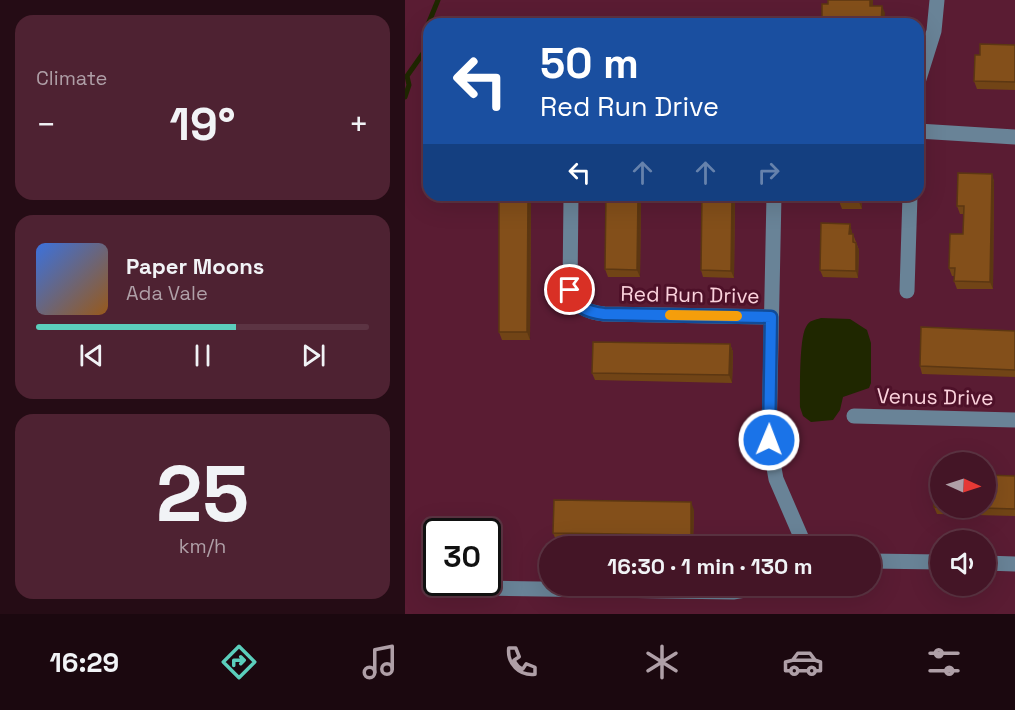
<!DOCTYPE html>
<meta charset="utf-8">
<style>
:root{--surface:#441526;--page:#4e2232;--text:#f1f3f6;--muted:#af9fa7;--line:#5c3443;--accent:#5bcebc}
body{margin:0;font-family:"Space Grotesk",sans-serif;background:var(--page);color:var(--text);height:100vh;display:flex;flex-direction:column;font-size:22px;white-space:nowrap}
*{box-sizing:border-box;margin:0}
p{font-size:20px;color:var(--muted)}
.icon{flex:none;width:33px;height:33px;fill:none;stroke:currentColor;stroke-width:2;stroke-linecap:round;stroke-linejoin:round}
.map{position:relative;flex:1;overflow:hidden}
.side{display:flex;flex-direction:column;gap:15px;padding:15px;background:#250c15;width:405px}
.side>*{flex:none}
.guide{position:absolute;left:18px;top:18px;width:501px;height:183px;border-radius:18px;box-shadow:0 6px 24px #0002,0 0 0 2px var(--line);background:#1a4fa0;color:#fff;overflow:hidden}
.needle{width:39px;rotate:93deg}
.buttons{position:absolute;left:525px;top:452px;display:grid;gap:12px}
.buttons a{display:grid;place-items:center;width:66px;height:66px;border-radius:50%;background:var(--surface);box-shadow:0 6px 24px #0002,0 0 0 2px var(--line);font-size:30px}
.speed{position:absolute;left:18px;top:518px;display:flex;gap:12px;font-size:30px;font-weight:700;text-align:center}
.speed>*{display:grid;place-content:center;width:78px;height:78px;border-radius:50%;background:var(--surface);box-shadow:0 6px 24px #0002,0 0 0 2px var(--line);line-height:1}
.speed .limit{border:3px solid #111;border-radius:9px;background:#fff;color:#111}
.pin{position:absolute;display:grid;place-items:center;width:51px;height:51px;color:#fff;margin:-26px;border:3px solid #fff;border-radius:50%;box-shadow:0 2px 6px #0007}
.me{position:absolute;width:66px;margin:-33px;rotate:1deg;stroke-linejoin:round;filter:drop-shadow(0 0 4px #0008)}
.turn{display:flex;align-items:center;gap:21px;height:126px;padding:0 18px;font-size:27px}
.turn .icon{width:78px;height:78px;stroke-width:2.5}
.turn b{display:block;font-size:42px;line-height:51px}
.lanes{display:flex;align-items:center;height:57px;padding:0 18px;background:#0003;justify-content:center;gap:30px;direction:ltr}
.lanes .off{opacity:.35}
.big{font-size:45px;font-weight:800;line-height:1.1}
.side .widget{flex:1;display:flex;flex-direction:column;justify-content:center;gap:9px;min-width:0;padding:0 21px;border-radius:18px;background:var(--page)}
.side .dial{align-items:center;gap:0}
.dial b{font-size:78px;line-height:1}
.song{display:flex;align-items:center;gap:18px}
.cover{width:72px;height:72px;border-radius:9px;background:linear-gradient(135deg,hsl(220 70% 55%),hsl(30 70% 35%))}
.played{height:6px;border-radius:3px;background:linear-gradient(90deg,var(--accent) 60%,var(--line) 60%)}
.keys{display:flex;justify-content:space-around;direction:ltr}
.heat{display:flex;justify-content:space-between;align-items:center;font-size:33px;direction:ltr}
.trip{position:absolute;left:134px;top:536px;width:342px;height:60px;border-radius:30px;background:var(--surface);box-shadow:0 6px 24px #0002,0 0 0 2px var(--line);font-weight:800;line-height:60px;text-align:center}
.tab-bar{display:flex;height:96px;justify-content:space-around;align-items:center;background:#1b080f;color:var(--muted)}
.tab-bar .icon{width:42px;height:42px}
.tab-bar .active{color:var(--accent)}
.tab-bar b{font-size:27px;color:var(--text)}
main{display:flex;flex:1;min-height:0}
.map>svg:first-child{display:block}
.water{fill:#1f2700}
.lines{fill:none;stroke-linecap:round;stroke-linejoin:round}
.stream{stroke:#1f2700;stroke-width:5}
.minor{stroke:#698397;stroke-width:15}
.wall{fill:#714416}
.shaded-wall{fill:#5c3712}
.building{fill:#834f1a;stroke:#5c3712;stroke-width:1.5}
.route-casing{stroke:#114b97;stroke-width:15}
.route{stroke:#1a73e8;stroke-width:10}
.slow{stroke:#f59e0b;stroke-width:10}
.labels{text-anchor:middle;stroke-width:6;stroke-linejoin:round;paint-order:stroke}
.street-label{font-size:21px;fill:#fbd2dc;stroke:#4e1129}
</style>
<main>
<section class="side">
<div class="widget"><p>Climate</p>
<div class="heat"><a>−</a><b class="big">19°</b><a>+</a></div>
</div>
<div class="widget">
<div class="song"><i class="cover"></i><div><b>Paper Moons</b><p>Ada Vale</p></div></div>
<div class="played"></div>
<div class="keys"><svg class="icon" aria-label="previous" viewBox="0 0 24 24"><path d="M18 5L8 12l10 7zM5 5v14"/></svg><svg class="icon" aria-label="pause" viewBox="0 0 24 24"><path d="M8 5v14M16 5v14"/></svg><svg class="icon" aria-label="next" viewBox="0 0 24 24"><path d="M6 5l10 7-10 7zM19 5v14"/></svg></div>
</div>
<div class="widget dial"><b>25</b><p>km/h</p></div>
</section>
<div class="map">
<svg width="610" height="614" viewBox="0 0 610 614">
<rect width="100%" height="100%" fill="#5a1c33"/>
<path class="water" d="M 416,318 L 445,319 L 462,330 L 466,343 L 466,383 L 464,388 L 438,397 L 435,410 L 428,420 L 406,422 L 398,416 L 395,407 C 395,392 394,338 401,327 C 404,320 410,320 416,318 Z"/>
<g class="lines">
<path class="stream" d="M 0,97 L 4,85 L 2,76 L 19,52 L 24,22 L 33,0"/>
<path class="minor" d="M 513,82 L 529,31 L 532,0
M 513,131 L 610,137
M 166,195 L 165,289 C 170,307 182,312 199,314 L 366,317
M 369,195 L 364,440 L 371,479 L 400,546
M 502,291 L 505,195
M 449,416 L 610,420
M 465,561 L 536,562
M 580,563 L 610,564
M 78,588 L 328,592 L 370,585"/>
</g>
<path class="wall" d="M 610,45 L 610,90 L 572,89 L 569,81 L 575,55 Z
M 587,174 L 589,182 L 588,289 L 552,289 L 549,281 L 550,276 L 547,276 L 544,268 L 558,234 L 559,214 L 555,214 L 552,206 Z
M 94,195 L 125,195 L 126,198 L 125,340 L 97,340 L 94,332 Z
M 236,195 L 235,277 L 203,277 L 200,269 Z
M 330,195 L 329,278 L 298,277 L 296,270 Z
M 414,195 L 456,195 L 457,209 L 437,209 L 434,201 L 416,200 Z
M 445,224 L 447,234 L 448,234 L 454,250 L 453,278 L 418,277 L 415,270 Z
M 610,331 L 610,377 L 517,374 L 515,366 Z
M 325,344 L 328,352 L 327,383 L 190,380 L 187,373 Z
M 610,476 L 610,516 L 532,514 L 529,507 Z
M 289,510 L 288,542 L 151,540 L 148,533 Z"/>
<path class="shaded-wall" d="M 465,0 L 468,0 L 468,13 L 465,6 Z
M 477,6 L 480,13 L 479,24 L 476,24 Z
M 587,174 L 589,182 L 588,289 L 585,282 Z
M 123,195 L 125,195 L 126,198 L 125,340 L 122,332 Z
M 233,195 L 236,195 L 235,277 L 232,270 Z
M 327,195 L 330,195 L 329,278 L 326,271 Z
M 454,195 L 456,195 L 457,209 L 454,202 Z
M 445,224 L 447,232 L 447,242 L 444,234 Z
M 451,243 L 454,250 L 453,278 L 451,271 Z
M 325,344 L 328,352 L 327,383 L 324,375 Z
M 286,502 L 289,510 L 288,542 L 286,535 Z"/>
<path class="building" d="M 423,0 L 465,0 L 465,6 L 477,6 L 476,24 L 417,23 L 417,4 L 423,4 Z
M 207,18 L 345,22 L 345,24 L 207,24 Z
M 100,21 L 128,21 L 128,24 L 100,24 Z
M 575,44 L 610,45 L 610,82 L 569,81 L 570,55 L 575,55 Z
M 553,173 L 587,174 L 585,282 L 549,281 L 550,268 L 544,268 L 545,234 L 558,234 L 559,206 L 552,206 Z
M 94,195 L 123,195 L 122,332 L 94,332 Z
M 201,195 L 233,195 L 232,270 L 200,269 Z
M 297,195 L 327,195 L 326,271 L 296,270 Z
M 434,195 L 454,195 L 454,202 L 434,201 Z
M 416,223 L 445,224 L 444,234 L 448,234 L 448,242 L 451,243 L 451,271 L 415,270 Z
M 516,327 L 610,331 L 610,370 L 515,366 Z
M 188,342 L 325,344 L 324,375 L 187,373 Z
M 530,474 L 536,474 L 536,507 L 529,507 Z
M 580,475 L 610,476 L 610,509 L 546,507 L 580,507 Z
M 149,500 L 286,502 L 286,535 L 148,533 Z"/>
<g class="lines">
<g class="route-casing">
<path id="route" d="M 165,290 C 170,307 182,312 199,314 L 366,317 L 364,440"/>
</g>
<use href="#route" class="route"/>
<path class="slow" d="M 265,315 L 332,316"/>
</g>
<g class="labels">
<g class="street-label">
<text transform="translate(285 295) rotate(1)" y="7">Red Run Drive</text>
<text transform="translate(530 397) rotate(1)" y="7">Venus Drive</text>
</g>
</g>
</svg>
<div class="buttons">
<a><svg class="needle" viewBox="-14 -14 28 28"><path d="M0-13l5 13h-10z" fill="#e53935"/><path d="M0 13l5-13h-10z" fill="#af9fa7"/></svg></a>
<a><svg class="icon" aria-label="sound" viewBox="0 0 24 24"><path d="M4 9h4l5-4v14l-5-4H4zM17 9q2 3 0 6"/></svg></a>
</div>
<div class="speed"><div class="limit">30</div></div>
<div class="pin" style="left:165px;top:290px;background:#d93025"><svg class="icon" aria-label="arrive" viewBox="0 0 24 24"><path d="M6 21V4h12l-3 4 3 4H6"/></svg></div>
<svg class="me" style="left:364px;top:440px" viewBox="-20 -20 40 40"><circle r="17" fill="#1a73e8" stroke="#fff" stroke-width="3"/><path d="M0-11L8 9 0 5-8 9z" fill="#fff"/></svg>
<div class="trip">16:30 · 1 min · 130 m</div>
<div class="guide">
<div class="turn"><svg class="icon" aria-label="left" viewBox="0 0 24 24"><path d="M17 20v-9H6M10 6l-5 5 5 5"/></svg><div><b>50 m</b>Red Run Drive</div></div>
<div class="lanes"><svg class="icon" aria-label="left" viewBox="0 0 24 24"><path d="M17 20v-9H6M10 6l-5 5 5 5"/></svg><svg class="icon off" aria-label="ahead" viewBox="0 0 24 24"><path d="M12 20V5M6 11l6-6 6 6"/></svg><svg class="icon off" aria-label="ahead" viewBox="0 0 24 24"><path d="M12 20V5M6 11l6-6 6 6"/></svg><svg class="icon off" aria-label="right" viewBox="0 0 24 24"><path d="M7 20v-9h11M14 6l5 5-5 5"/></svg></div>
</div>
</div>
</main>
<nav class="tab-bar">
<b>16:29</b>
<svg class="icon active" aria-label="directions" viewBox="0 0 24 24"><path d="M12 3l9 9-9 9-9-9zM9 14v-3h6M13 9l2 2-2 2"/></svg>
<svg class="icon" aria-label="music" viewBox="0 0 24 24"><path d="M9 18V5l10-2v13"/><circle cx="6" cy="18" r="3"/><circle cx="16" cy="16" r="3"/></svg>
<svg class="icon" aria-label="phone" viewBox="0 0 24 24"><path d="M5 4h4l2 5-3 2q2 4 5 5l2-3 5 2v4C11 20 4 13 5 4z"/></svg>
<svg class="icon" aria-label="climate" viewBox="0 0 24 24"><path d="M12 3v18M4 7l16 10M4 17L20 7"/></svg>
<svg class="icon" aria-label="car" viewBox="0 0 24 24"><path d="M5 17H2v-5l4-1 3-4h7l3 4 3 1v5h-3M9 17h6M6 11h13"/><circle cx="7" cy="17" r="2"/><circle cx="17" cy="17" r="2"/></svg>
<svg class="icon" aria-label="filters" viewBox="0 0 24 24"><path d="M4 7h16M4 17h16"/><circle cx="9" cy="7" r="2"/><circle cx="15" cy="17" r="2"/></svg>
</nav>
